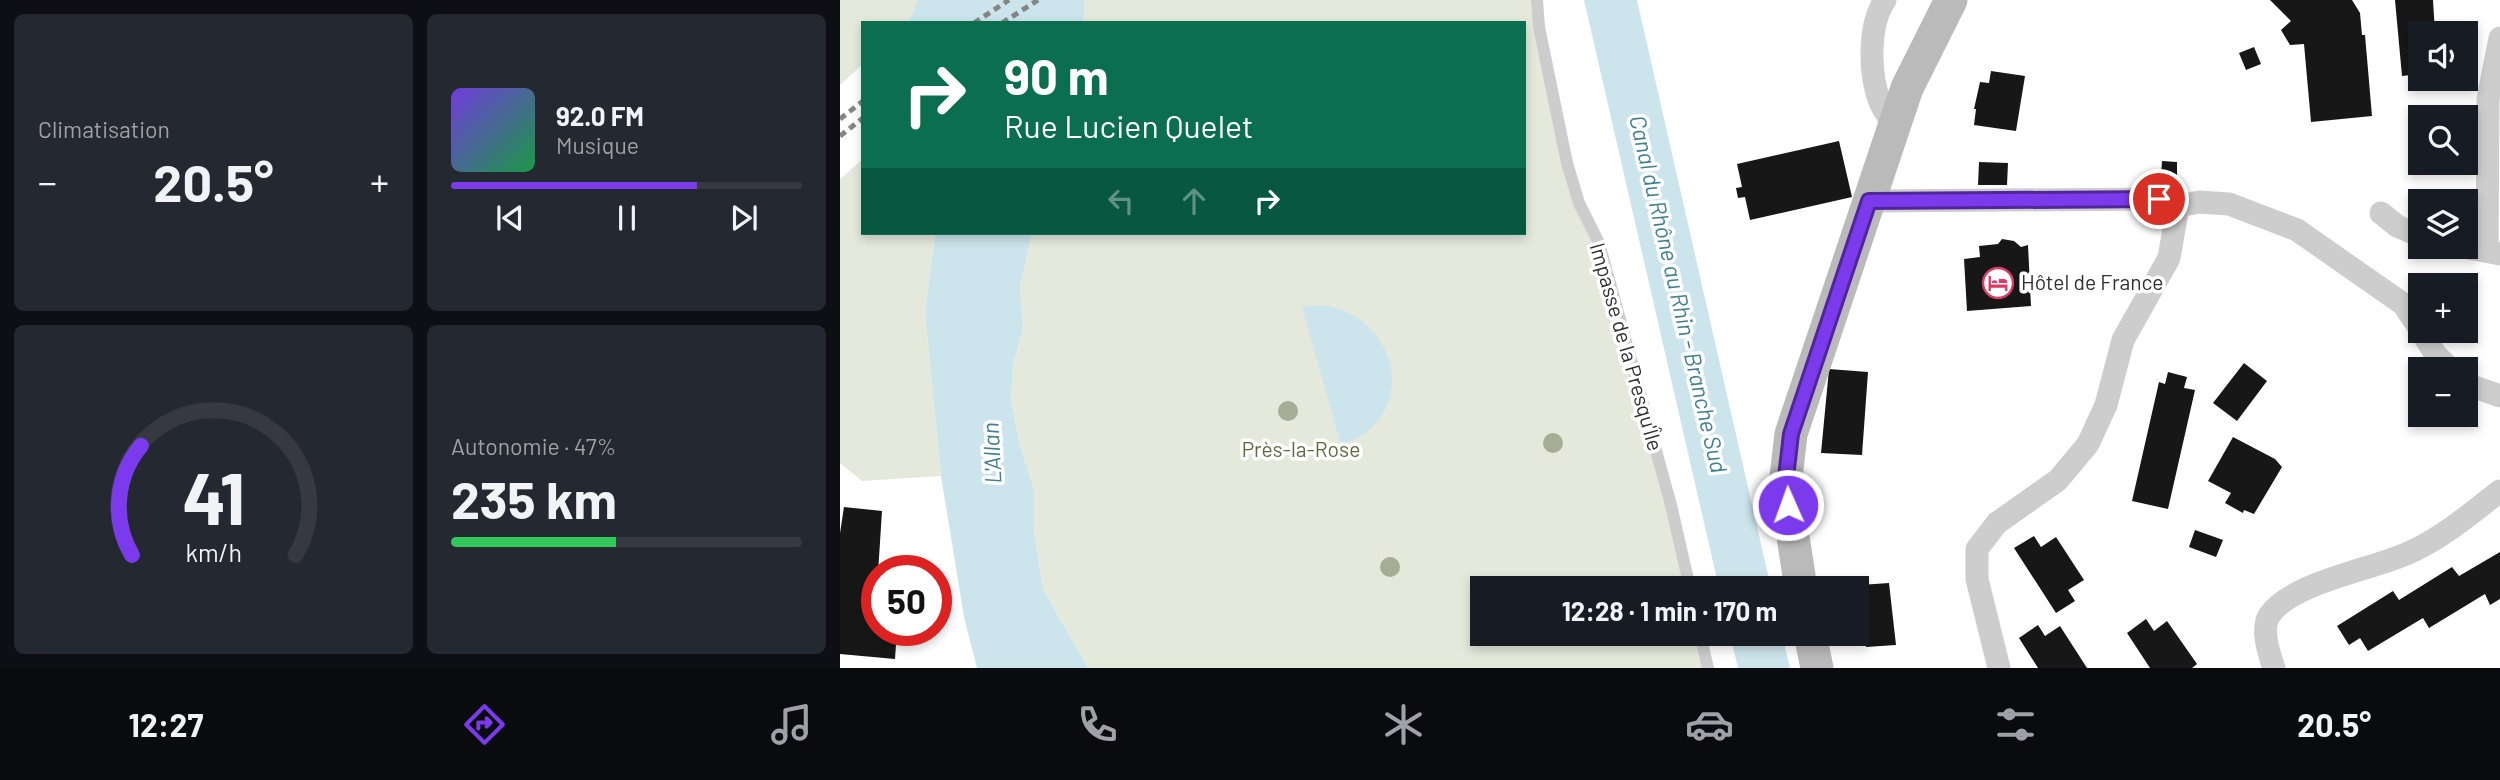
<!DOCTYPE html>
<html lang="fr">
<meta charset="utf-8">
<style>
:root{--surface:#171b24;--page:#242831;--text:#f1f3f6;--muted:#9ea1a6;--line:#363941;--accent:#7c3aed}
body{margin:0;font-family:Barlow,sans-serif;background:var(--page);color:var(--text);height:100vh;display:flex;flex-direction:column;font-size:26px;white-space:nowrap}
*{box-sizing:border-box;margin:0}
p{font-size:23px;color:var(--muted)}
.icon{flex:none;width:38px;height:38px;fill:none;stroke:currentColor;stroke-width:2;stroke-linecap:round;stroke-linejoin:round}
.map{position:relative;flex:1;overflow:hidden}
.details{display:flex;flex-direction:column;gap:14px;padding:14px;background:#0d0f14;width:840px}
.details>*{flex:none}
.banner{position:absolute;left:21px;top:21px;width:665px;height:214px;border-radius:0px;box-shadow:0 4px 10px #0003;background:#0b6e4f;color:#fff;overflow:hidden}
.tools{position:absolute;left:1568px;top:21px;display:grid;gap:14px}
.tools a{display:grid;place-items:center;width:70px;height:70px;border-radius:0px;background:var(--surface);box-shadow:0 4px 10px #0003;font-size:35px}
.speed{position:absolute;left:21px;top:555px;display:flex;gap:14px;font-size:35px;font-weight:700;text-align:center}
.speed>*{display:grid;place-content:center;width:91px;height:91px;border-radius:50%;background:var(--surface);box-shadow:0 4px 10px #0003;line-height:1}
.speed .limit{border:10px solid #d22;background:#fff;color:#111}
.pin{position:absolute;display:grid;place-items:center;width:60px;height:60px;color:#fff;margin:-30px;border:4px solid #fff;border-radius:50%;box-shadow:0 2px 7px #0007}
.me{position:absolute;width:77px;margin:-38px;rotate:358deg;stroke-linejoin:round;filter:drop-shadow(0 0 5px #0008)}
.turn{display:flex;align-items:center;gap:24px;height:147px;padding:0 28px;font-size:32px}
.turn .icon{width:91px;height:91px;stroke-width:2.5}
.turn b{display:block;font-size:49px;line-height:60px}
.lanes{display:flex;align-items:center;height:66px;padding:0 28px;background:#0003;justify-content:center;gap:35px;direction:ltr}
.lanes .off{opacity:.35}
.big{font-size:52px;font-weight:700;line-height:1.1}
.details .card{flex:1;display:flex;flex-direction:column;justify-content:center;gap:10px;min-width:0;padding:0 24px;border-radius:10px;background:var(--page)}
.details .dial{align-items:center;gap:0}
.dial svg{height:182px;overflow:visible;fill:none;stroke:var(--line);stroke-width:7;stroke-linecap:round;text-anchor:middle}
.dial text{fill:var(--text);stroke:none}
.song{display:flex;align-items:center;gap:21px}
.cover{width:84px;height:84px;border-radius:10px;background:linear-gradient(135deg,hsl(260 70% 55%),hsl(140 70% 35%))}
.played{height:7px;border-radius:4px;background:linear-gradient(90deg,var(--accent) 70%,var(--line) 70%)}
.keys{display:flex;justify-content:space-around;direction:ltr}
.heat{display:flex;justify-content:space-between;align-items:center;font-size:38px;direction:ltr}
.charge{height:10px;border-radius:5px;background:linear-gradient(90deg,#34c759 47%,var(--line) 0)}
.details .tiles{flex:1;display:grid;gap:14px;grid-template-columns:repeat(2,1fr)}
.trip{position:absolute;left:630px;top:576px;width:399px;height:70px;border-radius:0px;background:var(--surface);box-shadow:0 4px 10px #0003;font-weight:700;line-height:70px;text-align:center}
.tabs{display:flex;height:112px;justify-content:space-around;align-items:center;background:#090b0e;color:var(--muted)}
.tabs .icon{width:49px;height:49px}
.tabs .selected{color:var(--accent)}
.tabs b{font-size:32px;color:var(--text)}
main{display:flex;flex:1;min-height:0}
.map>svg:first-child{display:block}
.green{fill:#e5e9dc}
.water{fill:#cce4eb}
.building{fill:#171717}
.lines{fill:none;stroke-linecap:round;stroke-linejoin:round}
.service{stroke:#cdcdcd;stroke-width:12}
.minor{stroke:#cdcdcd;stroke-width:23}
.secondary{stroke:#bababa;stroke-width:33}
.rail{stroke:#858585;stroke-width:5;stroke-dasharray:7 5;stroke-linecap:butt}
.tree{fill:#a5ad95}
.route-casing{stroke:#51269a;stroke-width:18}
.route{stroke:#7c3aed;stroke-width:12}
.labels{text-anchor:middle;stroke-width:7;stroke-linejoin:round;paint-order:stroke}
.poi-label{font-size:21px;fill:#303030;stroke:#fff;text-anchor:start}
.street-label{font-size:21px;fill:#303030;stroke:#fff}
.park-label{font-size:21px;fill:#5b6a3f;stroke:#fff}
.water-label{font-size:23px;font-style:italic;fill:#417f90;stroke:#fff}
</style>
<main>
<section class="details">
<div class="tiles">
<div class="card"><p>Climatisation</p>
<div class="heat"><a>−</a><b class="big">20.5°</b><a>+</a></div>
</div>
<div class="card">
<div class="song"><i class="cover"></i><div><b>92.0 FM</b><p>Musique</p></div></div>
<div class="played"></div>
<div class="keys"><svg class="icon" aria-label="previous" viewBox="0 0 24 24"><path d="M18 5L8 12l10 7zM5 5v14"/></svg><svg class="icon" aria-label="pause" viewBox="0 0 24 24"><path d="M8 5v14M16 5v14"/></svg><svg class="icon" aria-label="next" viewBox="0 0 24 24"><path d="M6 5l10 7-10 7zM19 5v14"/></svg></div>
</div>
<div class="card dial"><svg viewBox="0 0 100 80">
<path d="M14 69A42 42 0 1 1 86 69"/>
<path d="M14 69A42 42 0 0 1 18 21" stroke="#7c3aed"/>
<text x="50" y="56" font-size="32" font-weight="700">41</text>
<text x="50" y="72" font-size="11">km/h</text>
</svg></div>
<div class="card"><p>Autonomie · 47%</p><b class="big">235 km</b><div class="charge"></div></div>
</div>
</section>
<div class="map">
<svg width="1660" height="668" viewBox="0 0 1660 668">
<rect width="100%" height="100%" fill="#fff"/>
<path class="green" d="M 0,0 L 77,0 L 73,14 L 65,23 L 23,23 L 23,64 L 0,85 Z
M 245,0 L 701,0 L 699,27 L 727,163 L 759,243 L 850,588 L 642,588 L 642,634 L 860,634 L 868,668 L 248,668 L 203,589 L 194,530 L 194,489 L 180,446 L 171,400 L 173,365 L 183,328 L 180,287 L 192,233 L 684,233 L 684,23 L 243,23 Z
M 23,159 L 23,233 L 95,233 L 85,312 L 101,476 L 22,481 L 0,463 L 0,179 Z"/>
<path class="water" d="M 77,0 L 245,0 L 243,23 L 65,23 L 73,14 Z
M 744,0 L 797,0 L 931,588 L 879,588 Z
M 95,233 L 192,233 L 180,287 L 183,328 L 173,365 L 171,400 L 180,446 L 194,489 L 194,530 L 203,589 L 248,668 L 137,668 L 124,617 L 101,476 L 85,312 Z
M 481,305 C 562,315 580,420 501,445 L 462,307 Z
M 890,634 L 942,634 L 950,668 L 898,668 Z"/>
<path class="building" d="M 1430,0 L 1512,0 L 1520,13 L 1522,35 L 1525,35 L 1532,116 L 1471,122 L 1464,44 L 1450,45 L 1441,30 L 1451,21 Z
M 1555,0 L 1593,0 L 1595,33 L 1580,33 L 1580,74 L 1562,76 Z
M 1414,47 L 1421,64 L 1406,70 L 1399,53 Z
M 1151,71 L 1185,76 L 1176,131 L 1134,125 L 1136,109 L 1134,109 L 1140,82 L 1149,83 Z
M 999,141 L 1012,197 L 910,220 L 905,197 L 898,198 L 896,188 L 902,187 L 897,164 Z
M 1322,161 L 1337,162 L 1337,177 L 1321,177 Z
M 1139,162 L 1168,163 L 1167,185 L 1138,185 Z
M 1162,239 L 1174,241 L 1181,247 L 1188,245 L 1191,306 L 1127,311 L 1124,259 L 1140,257 L 1139,246 L 1158,244 Z
M 1404,363 L 1427,381 L 1397,421 L 1373,403 Z
M 989,369 L 1028,372 L 1022,455 L 981,453 Z
M 1328,372 L 1347,377 L 1344,388 L 1355,390 L 1328,509 L 1292,501 L 1319,382 L 1325,384 Z
M 1393,437 L 1435,459 L 1442,467 L 1414,514 L 1404,510 L 1403,513 L 1385,503 L 1391,493 L 1368,481 Z
M 4,507 L 42,511 L 35,620 L 37,620 L 37,630 L 57,630 L 55,659 L 0,654 L 0,533 Z
M 1355,530 L 1383,540 L 1376,557 L 1349,547 Z
M 1194,536 L 1201,547 L 1216,537 L 1244,580 L 1228,590 L 1235,601 L 1216,613 L 1174,548 Z
M 1660,552 L 1660,599 L 1650,605 L 1645,594 L 1589,628 L 1583,618 L 1528,651 L 1520,638 L 1509,645 L 1497,626 L 1553,591 L 1559,600 L 1612,567 L 1619,576 Z
M 1049,583 L 1056,645 L 1026,647 L 1020,585 Z
M 1306,619 L 1314,631 L 1327,621 L 1357,664 L 1352,668 L 1310,668 L 1287,633 Z
M 1198,625 L 1205,636 L 1220,626 L 1247,668 L 1198,668 L 1179,638 Z"/>
<g class="lines">
<path class="service" d="M 697,0 L 699,27 L 727,163 L 739,203 L 759,243 L 831,505 L 850,588
M 860,634 L 868,668"/>
<path class="minor" d="M 1045,0 C 1028,25 1029,74 1040,102 C 1043,110 1050,118 1054,126
M 1029,201 L 1319,199 L 1338,206 L 1359,202 L 1389,204 L 1457,230 L 1563,304 L 1580,329
M 1541,213 L 1557,226 L 1580,236
M 1623,247 L 1660,254
M 1647,251 L 1648,99 L 1660,38
M 1581,331 L 1596,355 L 1610,369
M 1626,384 L 1660,396
M 1159,668 L 1137,579 L 1137,549 L 1157,523 L 1218,480 L 1248,444 L 1266,405 L 1283,340 L 1329,258 L 1338,206
M 1434,668 C 1429,654 1421,629 1429,616 C 1450,583 1530,570 1566,554 C 1600,540 1630,514 1660,491"/>
<path class="secondary" d="M 961,588 L 945,486 L 951,434 L 1067,88 L 1111,0
M 970,634 L 977,668"/>
<path class="rail" d="M 134,23 L 169,0
M 162,23 L 198,0
M 0,119 L 23,101
M 0,136 L 23,118"/>
</g>
<g class="tree">
<circle cx="448" cy="411" r="10"/>
<circle cx="713" cy="443" r="10"/>
<circle cx="550" cy="567" r="10"/>
</g>
<g class="lines">
<g class="route-casing">
<path id="route" d="M 948,505 L 945,486 L 951,434 L 1029,201 L 1319,199"/>
</g>
<use href="#route" class="route"/>
</g>
<defs>
<g id="hotel-ring" transform="scale(1.575)"><circle r="9.5" fill="#fff" stroke="#de3b63" stroke-width="1.5"/><path d="M-6-4.5h1.5V1H6V5H4.5V3h-9V5H-6ZM-4 0a1.8 1.8 0 1 1 3.6 0ZM.5 0V-2.5h3Q6-2.5 6 0Z" fill="#de3b63"/></g>
</defs>
<g fill-rule="evenodd">
<use href="#hotel-ring" x="1158" y="283"/>
</g>
<g class="labels">
<g class="poi-label">
<text x="1181" y="290">Hôtel de France</text>
</g>
<g class="street-label">
<text transform="translate(786 347) rotate(74)" y="7">Impasse de la Presqu'Île</text>
</g>
<g class="park-label">
<text x="461" y="457">Près-la-Rose</text>
</g>
<g class="water-label">
<text transform="translate(838 294) rotate(77)" y="8">Canal du Rhône au Rhin - Branche Sud</text>
<text transform="translate(152 453) rotate(-93)" y="8">L'Allan</text>
</g>
</g>
</svg>
<div class="tools">
<a><svg class="icon" aria-label="sound" viewBox="0 0 24 24"><path d="M4 9h4l5-4v14l-5-4H4zM17 9q2 3 0 6"/></svg></a>
<a><svg class="icon" aria-label="search" viewBox="0 0 24 24"><circle cx="10" cy="10" r="6"/><path d="M15 15l6 6"/></svg></a>
<a><svg class="icon" aria-label="layers" viewBox="0 0 24 24"><path d="M12 4l9 5-9 5-9-5zM3 14l9 5 9-5"/></svg></a>
<a>+</a>
<a>−</a>
</div>
<div class="speed"><div class="limit">50</div></div>
<div class="pin" style="left:1319px;top:199px;background:#d93025"><svg class="icon" aria-label="arrive" viewBox="0 0 24 24"><path d="M6 21V4h12l-3 4 3 4H6"/></svg></div>
<svg class="me" style="left:948px;top:505px" viewBox="-20 -20 40 40"><circle r="17" fill="#7c3aed" stroke="#fff" stroke-width="3"/><path d="M0-11L8 9 0 5-8 9z" fill="#fff"/></svg>
<div class="trip">12:28 · 1 min · 170 m</div>
<div class="banner">
<div class="turn"><svg class="icon" aria-label="right" viewBox="0 0 24 24"><path d="M7 20v-9h11M14 6l5 5-5 5"/></svg><div><b>90 m</b>Rue Lucien Quelet</div></div>
<div class="lanes"><svg class="icon off" aria-label="left" viewBox="0 0 24 24"><path d="M17 20v-9H6M10 6l-5 5 5 5"/></svg><svg class="icon off" aria-label="ahead" viewBox="0 0 24 24"><path d="M12 20V5M6 11l6-6 6 6"/></svg><svg class="icon" aria-label="right" viewBox="0 0 24 24"><path d="M7 20v-9h11M14 6l5 5-5 5"/></svg></div>
</div>
</div>
</main>
<nav class="tabs">
<b>12:27</b>
<svg class="icon selected" aria-label="directions" viewBox="0 0 24 24"><path d="M12 3l9 9-9 9-9-9zM9 14v-3h6M13 9l2 2-2 2"/></svg>
<svg class="icon" aria-label="music" viewBox="0 0 24 24"><path d="M9 18V5l10-2v13"/><circle cx="6" cy="18" r="3"/><circle cx="16" cy="16" r="3"/></svg>
<svg class="icon" aria-label="phone" viewBox="0 0 24 24"><path d="M5 4h4l2 5-3 2q2 4 5 5l2-3 5 2v4C11 20 4 13 5 4z"/></svg>
<svg class="icon" aria-label="climate" viewBox="0 0 24 24"><path d="M12 3v18M4 7l16 10M4 17L20 7"/></svg>
<svg class="icon" aria-label="car" viewBox="0 0 24 24"><path d="M5 17H2v-5l4-1 3-4h7l3 4 3 1v5h-3M9 17h6M6 11h13"/><circle cx="7" cy="17" r="2"/><circle cx="17" cy="17" r="2"/></svg>
<svg class="icon" aria-label="filters" viewBox="0 0 24 24"><path d="M4 7h16M4 17h16"/><circle cx="9" cy="7" r="2"/><circle cx="15" cy="17" r="2"/></svg>
<b>20.5°</b>
</nav>
